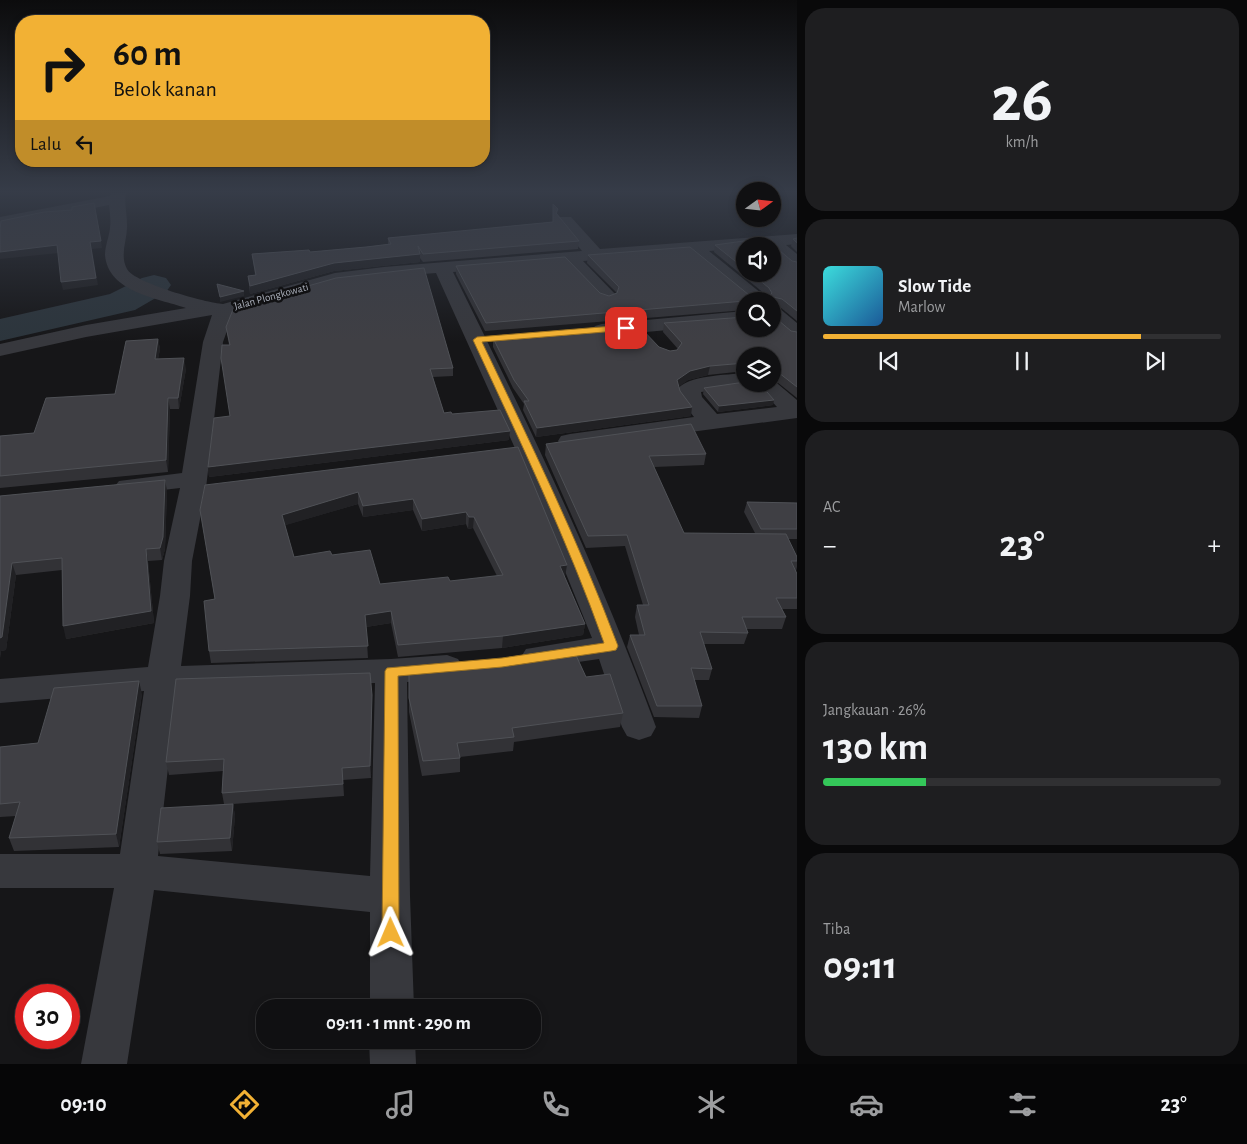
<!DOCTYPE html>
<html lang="id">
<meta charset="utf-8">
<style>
:root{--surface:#101012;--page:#1e1e20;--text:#f1f3f6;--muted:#9c9d9f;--line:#303032;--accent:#f2b134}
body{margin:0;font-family:"Alegreya Sans",sans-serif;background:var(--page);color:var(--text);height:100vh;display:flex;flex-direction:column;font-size:19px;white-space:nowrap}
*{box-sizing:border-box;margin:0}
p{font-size:16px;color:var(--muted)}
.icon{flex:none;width:28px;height:28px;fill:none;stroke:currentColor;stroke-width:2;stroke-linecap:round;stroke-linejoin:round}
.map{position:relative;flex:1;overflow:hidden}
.details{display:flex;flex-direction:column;gap:8px;padding:8px;background:#09090a;width:450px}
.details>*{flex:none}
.hud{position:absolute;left:15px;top:15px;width:475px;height:152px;border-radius:20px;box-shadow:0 2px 8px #0003,0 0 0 1px var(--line);background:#f2b134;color:#111;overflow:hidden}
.needle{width:32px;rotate:75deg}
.fabs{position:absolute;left:736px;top:182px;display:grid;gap:10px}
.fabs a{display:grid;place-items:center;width:45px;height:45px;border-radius:50%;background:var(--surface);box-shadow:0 2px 8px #0003,0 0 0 1px var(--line);font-size:25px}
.speed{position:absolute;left:15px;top:984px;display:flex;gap:10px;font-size:25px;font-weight:700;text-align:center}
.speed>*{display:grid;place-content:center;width:65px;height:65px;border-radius:50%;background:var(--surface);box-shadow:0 2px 8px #0003,0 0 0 1px var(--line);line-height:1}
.speed .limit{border:8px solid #d22;background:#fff;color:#111}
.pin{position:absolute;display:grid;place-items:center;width:42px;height:42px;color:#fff;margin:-21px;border-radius:10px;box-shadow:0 2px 8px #0006}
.me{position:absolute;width:55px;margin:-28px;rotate:359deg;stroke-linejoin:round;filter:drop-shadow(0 0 4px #0008)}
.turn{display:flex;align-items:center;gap:18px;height:105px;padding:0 15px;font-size:22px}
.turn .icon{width:65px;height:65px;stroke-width:2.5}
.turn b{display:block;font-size:35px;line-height:42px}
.then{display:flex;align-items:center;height:48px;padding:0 15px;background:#0003;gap:10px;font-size:19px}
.big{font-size:38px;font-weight:700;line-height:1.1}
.details .card{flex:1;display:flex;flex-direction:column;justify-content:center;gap:8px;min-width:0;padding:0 18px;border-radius:20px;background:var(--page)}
.details .dial{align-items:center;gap:0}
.dial b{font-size:65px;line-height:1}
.song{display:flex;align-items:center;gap:15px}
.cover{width:60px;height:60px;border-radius:8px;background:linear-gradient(135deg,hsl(180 70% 55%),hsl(210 70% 35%))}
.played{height:5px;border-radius:2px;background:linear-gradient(90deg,var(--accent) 80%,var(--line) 80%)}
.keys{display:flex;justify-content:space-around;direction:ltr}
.heat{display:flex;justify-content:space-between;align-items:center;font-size:28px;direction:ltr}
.charge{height:8px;border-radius:4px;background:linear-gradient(90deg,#34c759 26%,var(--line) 0)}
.trip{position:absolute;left:256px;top:999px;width:285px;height:50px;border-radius:20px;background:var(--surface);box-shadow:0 2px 8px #0003,0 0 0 1px var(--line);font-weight:700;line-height:50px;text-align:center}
.menu{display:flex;height:80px;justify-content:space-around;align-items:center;background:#060607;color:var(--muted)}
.menu .icon{width:35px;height:35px}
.menu .active{color:var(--accent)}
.menu b{font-size:22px;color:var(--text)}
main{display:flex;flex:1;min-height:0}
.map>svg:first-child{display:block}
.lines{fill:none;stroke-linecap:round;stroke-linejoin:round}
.river{fill:#2c353c;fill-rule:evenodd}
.minor{fill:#37383d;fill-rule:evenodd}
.wall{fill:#323236;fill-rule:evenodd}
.shaded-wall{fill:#212124}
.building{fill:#3f3f44;stroke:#4f5156;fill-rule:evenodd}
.route{fill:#f2b134;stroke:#9d7322}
.labels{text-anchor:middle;stroke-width:5;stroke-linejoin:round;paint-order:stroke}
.far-street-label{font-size:11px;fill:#a8adb8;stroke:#111113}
</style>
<main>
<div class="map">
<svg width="797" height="1064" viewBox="0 0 797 1064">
<rect width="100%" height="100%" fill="#161618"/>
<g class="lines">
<path class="river" d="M 154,275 L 166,278 L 171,285 L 166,292 L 135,310 L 0,341 L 0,319 L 110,294 L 142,278 Z"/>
<path class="minor" d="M 111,193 L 126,193 C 124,203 127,213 127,224 C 128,239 119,254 127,269 C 134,283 207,303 223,304 L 335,273 L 384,267 L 582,251 L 557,220 L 559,217 L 571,217 L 600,249 L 797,234 L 797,244 L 786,245 L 797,254 L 797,268 L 791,267 L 772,251 L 772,246 L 745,246 L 745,248 L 709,251 L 766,297 L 768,301 L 748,301 L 689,253 L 583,261 L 617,296 L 614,300 L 607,302 L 600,300 L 565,263 L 453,272 C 527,421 599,570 656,727 L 651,736 L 639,740 L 627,736 L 622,727 L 599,659 L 537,668 L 526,665 L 521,657 L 526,649 L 592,638 L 518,455 L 436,273 L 384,277 L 336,284 L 233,314 L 223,342 L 206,488 L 192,561 L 190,596 L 181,666 L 391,659 L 447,655 L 458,659 L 463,667 L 458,675 L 447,679 L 407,682 L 410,896 L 414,1008 L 370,1008 L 370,912 L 154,890 L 127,1064 L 81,1064 L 114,888 L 0,888 L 0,854 L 120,854 L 144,691 L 0,703 L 0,679 L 148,667 L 160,596 L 164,561 L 180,488 L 128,494 L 119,491 L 115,486 L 119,481 L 182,473 L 203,342 L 212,315 L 86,337 L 0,356 L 0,344 L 86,325 L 186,308 C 157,298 108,292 105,255 C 105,246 109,237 110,228 C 111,221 110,213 109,205 L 0,227 L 0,217 L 110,196 ZM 375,683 L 370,876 L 158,856 L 177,689 Z
M 772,306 L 779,308 L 797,323 L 797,340 L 790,338 L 772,323 Z
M 745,311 L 745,323 L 602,336 L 595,334 L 592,330 L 595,326 L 602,324 Z
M 745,373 L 745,384 L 753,385 L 701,392 L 702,397 L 717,414 L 777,407 L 756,384 L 772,384 L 772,379 L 797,400 L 797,418 L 570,448 L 561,446 L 558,441 L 561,436 L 570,434 L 694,417 L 680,399 L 677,390 C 687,375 727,375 745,373 Z
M 369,1040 L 415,1040 L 416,1064 L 370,1064 Z"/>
</g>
<path class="wall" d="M 553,204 L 558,209 L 557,214 L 579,241 L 578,249 L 423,262 L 420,258 L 420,262 L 334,271 L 250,294 L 248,276 L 255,275 L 252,254 L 310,252 L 366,247 L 388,244 L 388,238 L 553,222 Z
M 797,238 L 797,252 L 791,246 L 793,239 Z
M 715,245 L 773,245 L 792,261 L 797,262 L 797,321 L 780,307 L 745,301 L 745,310 L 485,331 L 456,274 L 456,266 L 600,293 L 609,296 L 617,293 L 587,263 L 588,255 L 749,295 L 766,295 L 714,252 ZM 745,246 L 772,274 L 745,274 Z
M 664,323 L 791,331 L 797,332 L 797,398 L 772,378 L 772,356 L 745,356 L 745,371 L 708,375 L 688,380 L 679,386 L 680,391 L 691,416 L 536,437 L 523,410 L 524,404 L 513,388 L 493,347 L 493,338 L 659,347 L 670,351 L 677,350 L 678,349 L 663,332 Z
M 226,327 L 453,368 L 453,376 L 433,377 L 444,413 L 452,414 L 509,440 L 209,477 L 208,467 L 230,416 L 229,345 Z
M 158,339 L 160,349 L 158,359 L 186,369 L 179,409 L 170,409 L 168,472 L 0,488 L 0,436 L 34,433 L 115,394 Z
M 704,388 L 774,400 L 773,405 L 718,412 L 703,394 Z
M 546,444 L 706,454 L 704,465 L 654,467 L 684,533 L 755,533 L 744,512 L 747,502 L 797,503 L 797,539 L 788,539 L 797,557 L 797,567 L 796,571 L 797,574 L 797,609 L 782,609 L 786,617 L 782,629 L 746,629 L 748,633 L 744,644 L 704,644 L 712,669 L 709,680 L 694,680 L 702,706 L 699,718 L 654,717 L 627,647 L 630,635 L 639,635 L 635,617 L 637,605 L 643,605 L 625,546 L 586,548 L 545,455 Z
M 518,447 L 564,577 L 585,624 L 583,635 L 502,648 L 398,657 L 391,623 L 366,627 L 368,658 L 211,663 L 209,651 L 215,600 L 200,510 ZM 358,504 L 363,517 L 413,510 L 422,531 L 466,524 L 468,529 L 473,528 L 497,576 L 450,581 L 380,584 L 332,555 L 294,557 L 285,525 Z
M 165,480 L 167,491 L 165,549 L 162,560 L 148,561 L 154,623 L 66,639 L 62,570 L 16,575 L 6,650 L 1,651 L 0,658 L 0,496 Z
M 409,668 L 586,677 L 623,713 L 620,727 L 514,742 L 513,751 L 460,757 L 460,772 L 422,776 L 409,712 Z
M 142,694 L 119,847 L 14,851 L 9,838 L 16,816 L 0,817 L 0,747 L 38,743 Z
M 372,707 L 371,778 L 343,780 L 344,796 L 233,804 L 235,816 L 232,851 L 160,854 L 157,842 L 224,804 L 222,793 L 223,771 L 169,775 L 166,762 Z"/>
<path class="shaded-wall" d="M 101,241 L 102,248 L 92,249 L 98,285 L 63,290 L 61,282 L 90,242 Z
M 57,245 L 59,253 L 0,259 L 0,252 Z
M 420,254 L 420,262 L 334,271 L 250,294 L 250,286 L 334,263 Z
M 244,291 L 244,296 L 220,302 L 220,297 Z
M 158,339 L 160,349 L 156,370 L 155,359 Z
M 184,358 L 186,369 L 179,409 L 178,398 Z
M 710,366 L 708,375 L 688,380 L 676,389 L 677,380 L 690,371 Z
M 168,398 L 170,409 L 168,472 L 166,460 Z
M 774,400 L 773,405 L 718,412 L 719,406 Z
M 692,407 L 691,416 L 536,437 L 537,428 Z
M 510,431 L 509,440 L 209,477 L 208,467 Z
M 165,480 L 167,491 L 165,549 L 162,560 L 160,548 Z
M 358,492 L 358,504 L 283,526 L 282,515 Z
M 413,499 L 413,510 L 363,517 L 363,506 Z
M 466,512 L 466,524 L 422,531 L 422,519 Z
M 469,517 L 474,517 L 473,528 L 468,529 Z
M 146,549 L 148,561 L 154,623 L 66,639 L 63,626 Z
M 12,563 L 16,575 L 6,650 L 1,651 L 0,658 L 0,638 Z
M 567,565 L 565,577 L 558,578 L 560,566 Z
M 391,611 L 391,623 L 366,627 L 365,615 Z
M 585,624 L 583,635 L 502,648 L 503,636 Z
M 139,681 L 142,694 L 119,847 L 116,834 Z
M 372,695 L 372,707 L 371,778 L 370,766 Z
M 233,804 L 235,816 L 232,851 L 230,838 Z"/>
<path class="building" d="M 94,203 L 101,241 L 90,242 L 96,278 L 61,282 L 57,245 L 0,252 L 0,229 L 1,221 L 44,212 L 72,210 L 72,207 Z
M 553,204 L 558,209 L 556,213 L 579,241 L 423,254 L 418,246 L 420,254 L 334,263 L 250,286 L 248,276 L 256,275 L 252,254 L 309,250 L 310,252 L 366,247 L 391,244 L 388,238 L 553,222 Z
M 797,238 L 797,243 L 793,239 Z
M 751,240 L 772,240 L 773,245 L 792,261 L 797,262 L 797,311 L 782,299 L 773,297 L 772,306 L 772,301 L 745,301 L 486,323 L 456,266 L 565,257 L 600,293 L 609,296 L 617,293 L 619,287 L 588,255 L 690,247 L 749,295 L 770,295 L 772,293 L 769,288 L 752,274 L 772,274 L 772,246 L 745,246 L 745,269 L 715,245 Z
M 424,268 L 453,368 L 430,369 L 444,413 L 451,412 L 452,414 L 500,410 L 510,431 L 208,467 L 214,418 L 230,416 L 221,358 L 222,345 L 230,345 L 226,327 L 234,307 L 336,278 Z
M 217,284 L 244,291 L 220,297 Z
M 772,315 L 791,331 L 797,332 L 797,387 L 774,369 L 772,373 L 772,356 L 745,356 L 745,363 L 710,366 L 690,371 L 677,380 L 680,391 L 692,407 L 537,428 L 524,401 L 529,401 L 514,380 L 493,338 L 639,326 L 659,347 L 670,351 L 677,350 L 682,343 L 664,323 L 745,317 L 745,329 L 772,329 Z
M 158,339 L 155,359 L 184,358 L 178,398 L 168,398 L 166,460 L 0,476 L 0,436 L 34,433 L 46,398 L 115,394 L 126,341 Z
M 745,382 L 745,384 L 760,384 L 774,400 L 719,406 L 704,388 Z
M 691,424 L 706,454 L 649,456 L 684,533 L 786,534 L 797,557 L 797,561 L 791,561 L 797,574 L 797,598 L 776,598 L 786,617 L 742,617 L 748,633 L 700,632 L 712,669 L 691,668 L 702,706 L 657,706 L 630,635 L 645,635 L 637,605 L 649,605 L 627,535 L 588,536 L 546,444 Z
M 518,447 L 567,565 L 560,566 L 585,624 L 503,636 L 398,645 L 391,611 L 365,615 L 368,646 L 209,651 L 204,601 L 215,599 L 200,510 L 205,485 ZM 358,492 L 363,506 L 413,499 L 422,519 L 466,512 L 469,517 L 474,517 L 503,575 L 450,581 L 448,577 L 380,584 L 370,550 L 332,555 L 330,551 L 294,557 L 282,515 Z
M 165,480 L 163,537 L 160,548 L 146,549 L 151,611 L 63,626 L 62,558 L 12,563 L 2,637 L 0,638 L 0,496 Z
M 747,502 L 797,503 L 797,529 L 761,529 Z
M 574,651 L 586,677 L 610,674 L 623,713 L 512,728 L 514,737 L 457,743 L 460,758 L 423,761 L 409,698 L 409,668 L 503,661 Z
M 370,673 L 372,695 L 370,766 L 342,768 L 343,784 L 222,793 L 224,759 L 166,762 L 176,679 Z
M 139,681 L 116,834 L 9,838 L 20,802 L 0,804 L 0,747 L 38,743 L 54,688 Z
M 233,804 L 230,838 L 157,842 L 161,808 Z"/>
<linearGradient id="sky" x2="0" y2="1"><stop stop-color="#0c0c0d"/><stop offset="0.56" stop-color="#363c48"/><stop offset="1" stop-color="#363c48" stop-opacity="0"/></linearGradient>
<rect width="797" height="342" fill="url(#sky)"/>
<path class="route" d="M 626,325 L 629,326 L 629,330 L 482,342 C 530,442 579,542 618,646 L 616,650 L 611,651 L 502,667 L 398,676 L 399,933 L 397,939 L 391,941 L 385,939 L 382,933 L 385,671 L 387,668 L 502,658 L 604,643 C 567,539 519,439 473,340 L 477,337 Z"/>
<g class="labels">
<g class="far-street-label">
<text transform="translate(271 296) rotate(-15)" y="4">Jalan Plongkowati</text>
</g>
</g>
</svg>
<div class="fabs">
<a><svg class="needle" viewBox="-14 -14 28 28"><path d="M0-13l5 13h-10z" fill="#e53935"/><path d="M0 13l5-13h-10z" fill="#9c9d9f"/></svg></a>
<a><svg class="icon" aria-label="sound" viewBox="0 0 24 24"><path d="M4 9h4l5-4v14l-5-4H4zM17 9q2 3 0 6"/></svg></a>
<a><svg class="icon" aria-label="search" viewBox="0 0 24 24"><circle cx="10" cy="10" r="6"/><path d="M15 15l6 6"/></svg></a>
<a><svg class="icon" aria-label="layers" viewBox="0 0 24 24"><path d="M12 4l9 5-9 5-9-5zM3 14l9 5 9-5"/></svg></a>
</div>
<div class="speed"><div class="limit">30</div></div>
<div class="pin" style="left:626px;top:328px;background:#d93025"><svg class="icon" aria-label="arrive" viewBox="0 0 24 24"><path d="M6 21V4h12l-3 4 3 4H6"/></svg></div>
<svg class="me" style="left:391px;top:933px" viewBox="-20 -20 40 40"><path d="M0-17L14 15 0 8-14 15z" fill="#f2b134" stroke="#fff" stroke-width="4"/></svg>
<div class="trip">09:11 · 1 mnt · 290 m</div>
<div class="hud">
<div class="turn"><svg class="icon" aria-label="right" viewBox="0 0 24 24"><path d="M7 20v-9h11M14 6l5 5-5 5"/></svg><div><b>60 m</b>Belok kanan</div></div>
<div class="then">Lalu<svg class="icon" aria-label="left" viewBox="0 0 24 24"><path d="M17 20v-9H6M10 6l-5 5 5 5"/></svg></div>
</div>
</div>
<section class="details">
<div class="card dial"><b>26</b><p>km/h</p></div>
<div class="card">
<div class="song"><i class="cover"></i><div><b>Slow Tide</b><p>Marlow</p></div></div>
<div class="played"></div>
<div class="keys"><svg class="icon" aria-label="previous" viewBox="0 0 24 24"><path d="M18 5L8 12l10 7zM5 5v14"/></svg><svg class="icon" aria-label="pause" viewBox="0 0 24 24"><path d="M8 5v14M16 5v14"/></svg><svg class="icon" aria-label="next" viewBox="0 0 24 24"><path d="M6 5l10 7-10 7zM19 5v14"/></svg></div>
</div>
<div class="card"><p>AC</p>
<div class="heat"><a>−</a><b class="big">23°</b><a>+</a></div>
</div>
<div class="card"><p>Jangkauan · 26%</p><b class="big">130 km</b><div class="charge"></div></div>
<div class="card"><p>Tiba</p><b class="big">09:11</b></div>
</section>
</main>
<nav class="menu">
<b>09:10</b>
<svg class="icon active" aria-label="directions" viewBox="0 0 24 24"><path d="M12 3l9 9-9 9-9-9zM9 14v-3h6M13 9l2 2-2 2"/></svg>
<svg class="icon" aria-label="music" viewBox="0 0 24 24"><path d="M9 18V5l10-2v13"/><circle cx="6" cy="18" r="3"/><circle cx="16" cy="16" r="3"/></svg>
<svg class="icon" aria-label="phone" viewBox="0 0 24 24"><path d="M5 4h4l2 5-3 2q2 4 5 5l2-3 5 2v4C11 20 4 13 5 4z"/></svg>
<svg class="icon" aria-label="climate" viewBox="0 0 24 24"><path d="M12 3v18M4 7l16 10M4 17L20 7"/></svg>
<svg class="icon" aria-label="car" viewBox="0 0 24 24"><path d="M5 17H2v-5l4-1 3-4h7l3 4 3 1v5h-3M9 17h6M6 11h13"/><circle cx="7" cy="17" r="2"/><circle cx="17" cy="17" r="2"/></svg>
<svg class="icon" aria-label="filters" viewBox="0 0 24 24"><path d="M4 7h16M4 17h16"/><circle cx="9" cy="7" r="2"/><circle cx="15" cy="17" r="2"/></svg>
<b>23°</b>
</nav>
